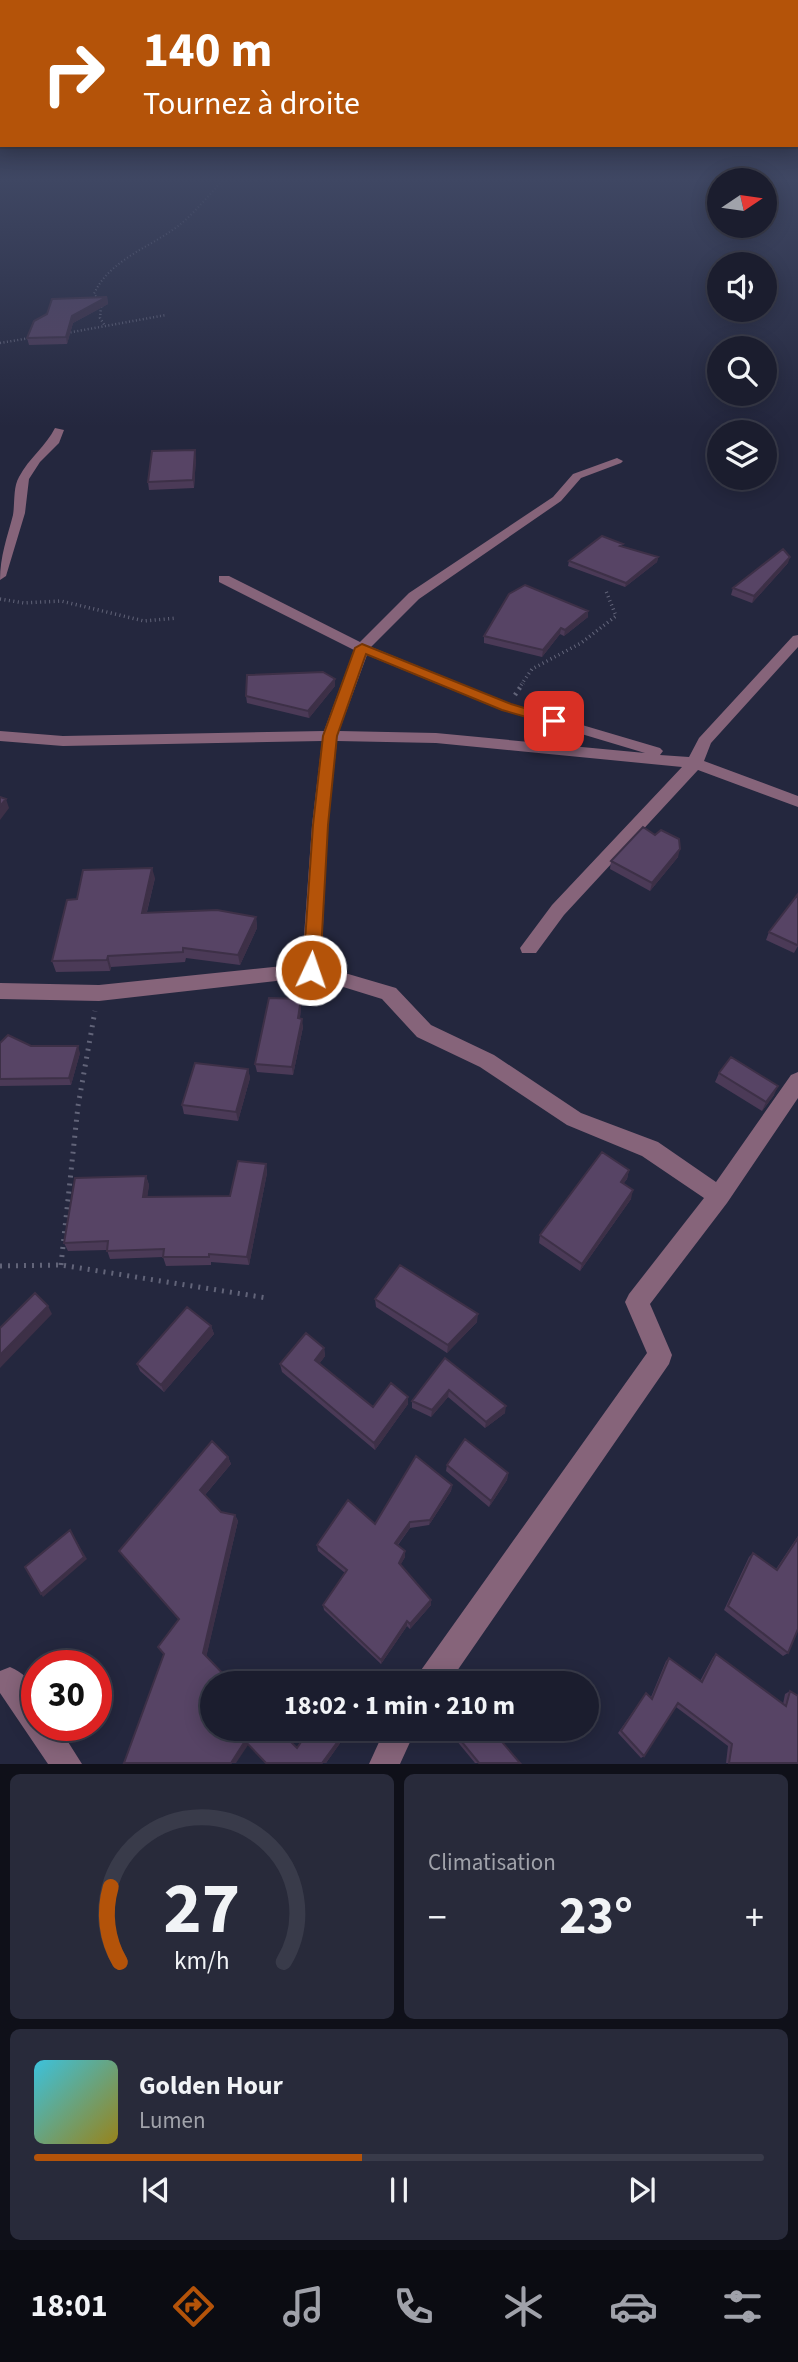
<!DOCTYPE html>
<html lang="fr">
<meta charset="utf-8">
<style>
:root{--surface:#1b1d2e;--page:#282a3a;--text:#f1f3f6;--muted:#a0a2aa;--line:#393b4a;--accent:#b45309}
body{margin:0;font-family:"Source Sans 3",sans-serif;background:var(--page);color:var(--text);height:100vh;display:flex;flex-direction:column;font-size:26px;white-space:nowrap}
*{box-sizing:border-box;margin:0}
p{font-size:23px;color:var(--muted)}
.icon{flex:none;width:38px;height:38px;fill:none;stroke:currentColor;stroke-width:2;stroke-linecap:round;stroke-linejoin:round}
.map{position:relative;height:1764px;overflow:hidden}
.side{display:flex;flex-direction:column;gap:10px;padding:10px;background:#0f1019;flex:1}
.side>*{flex:none}
.guide{position:absolute;left:0px;top:0px;width:798px;height:147px;box-shadow:0 4px 18px #0003,0 0 0 2px var(--line);background:#b45309;color:#fff;overflow:hidden}
.needle{width:46px;rotate:77deg}
.controls{position:absolute;left:707px;top:168px;display:grid;gap:14px}
.controls a{display:grid;place-items:center;width:70px;height:70px;border-radius:50%;background:var(--surface);box-shadow:0 4px 18px #0003,0 0 0 2px var(--line);font-size:35px}
.speed{position:absolute;left:21px;top:1650px;display:flex;gap:14px;font-size:35px;font-weight:700;text-align:center}
.speed>*{display:grid;place-content:center;width:91px;height:91px;border-radius:50%;background:var(--surface);box-shadow:0 4px 18px #0003,0 0 0 2px var(--line);line-height:1}
.speed .limit{border:10px solid #d22;background:#fff;color:#111}
.pin{position:absolute;display:grid;place-items:center;width:60px;height:60px;color:#fff;margin:-30px;border-radius:14px;box-shadow:0 4px 10px #0006}
.me{position:absolute;width:77px;margin:-38px;rotate:3deg;stroke-linejoin:round;filter:drop-shadow(0 0 5px #0008)}
.turn{display:flex;align-items:center;gap:24px;height:147px;padding:0 28px;font-size:32px}
.turn .icon{width:91px;height:91px;stroke-width:2.5}
.turn b{display:block;font-size:49px;line-height:60px}
.big{font-size:52px;font-weight:700;line-height:1.1}
.side .tile{flex:1;display:flex;flex-direction:column;justify-content:center;gap:10px;min-width:0;padding:0 24px;border-radius:10px;background:var(--page)}
.side .dial{align-items:center;gap:0}
.dial svg{height:182px;overflow:visible;fill:none;stroke:var(--line);stroke-width:7;stroke-linecap:round;text-anchor:middle}
.dial text{fill:var(--text);stroke:none}
.song{display:flex;align-items:center;gap:21px}
.cover{width:84px;height:84px;border-radius:10px;background:linear-gradient(135deg,hsl(190 70% 55%),hsl(50 70% 35%))}
.played{height:7px;border-radius:4px;background:linear-gradient(90deg,var(--accent) 45%,var(--line) 45%)}
.keys{display:flex;justify-content:space-around;direction:ltr}
.heat{display:flex;justify-content:space-between;align-items:center;font-size:38px;direction:ltr}
.side .tiles{flex:1;display:grid;gap:10px;grid-template-columns:1fr 1fr}
.tile:last-child{grid-column:span 2}
.trip{position:absolute;left:200px;top:1671px;width:399px;height:70px;border-radius:35px;background:var(--surface);box-shadow:0 4px 18px #0003,0 0 0 2px var(--line);font-weight:700;line-height:70px;text-align:center}
.tab-bar{display:flex;height:112px;justify-content:space-around;align-items:center;background:#0b0c12;color:var(--muted)}
.tab-bar .icon{width:49px;height:49px}
.tab-bar .current{color:var(--accent)}
.tab-bar b{font-size:32px;color:var(--text)}
.map>svg:first-child{display:block}
.lines{fill:none;stroke-linecap:round;stroke-linejoin:round}
.path-far4{stroke:#626479;stroke-width:2;stroke-dasharray:1 2.5;stroke-linecap:butt}
.path-far3{stroke:#626479;stroke-width:2.5;stroke-dasharray:1 2.5;stroke-linecap:butt}
.path-far2{stroke:#626479;stroke-width:3.5;stroke-dasharray:1 3.5;stroke-linecap:butt}
.path-far1{stroke:#626479;stroke-width:4.5;stroke-dasharray:2 5;stroke-linecap:butt}
.path{stroke:#626479;stroke-width:5;stroke-dasharray:2 6;stroke-linecap:butt}
.minor{fill:#86647a;fill-rule:evenodd}
.wall{fill:#4b3a57}
.shaded-wall{fill:#3d3047}
.building{fill:#574465;stroke:#3d3047;stroke-width:2}
.route{fill:#b45309;stroke:#753606;stroke-width:2}
</style>
<div class="map">
<svg width="798" height="1764" viewBox="0 0 798 1764">
<rect width="100%" height="100%" fill="#24273e"/>
<g class="lines">
<path class="path-far4" d="M 101,308 L 101,301 L 94,294 C 109,259 154,246 182,223 C 196,211 210,194 223,180"/>
<path class="path-far3" d="M 101,307 L 100,318 L 105,326
M 67,333 L 166,315
M 0,343 L 30,338"/>
<path class="path-far2" d="M 0,599 L 24,603 L 61,601 L 144,621 L 177,618
M 521,685 L 532,669 L 581,643 L 616,616 L 606,591"/>
<path class="path-far1" d="M 515,695 L 523,683"/>
<path class="path" d="M 61,1265 L 78,1106 L 95,1011
M 0,1266 L 61,1265 L 267,1298"/>
<path class="minor" d="M 55,428 L 64,430 L 59,443 L 40,462 L 29,479 L 25,513 L 6,576 L 0,580 C 0,556 7,538 13,515 C 15,503 13,487 19,477 C 29,458 46,446 55,428 Z
M 617,458 L 623,461 L 621,463 L 581,478 L 561,501 L 419,599 L 371,647 L 511,704 L 660,748 L 663,751 L 660,755 L 689,757 L 699,738 L 793,636 L 798,635 L 798,647 L 711,743 L 704,761 L 798,796 L 798,807 L 698,770 L 564,915 L 536,953 L 522,953 L 520,948 L 552,905 L 682,767 L 436,743 L 337,741 L 328,825 L 321,966 L 396,988 L 431,1025 L 494,1055 L 581,1113 L 658,1142 L 716,1182 L 791,1075 L 798,1072 L 798,1098 L 727,1203 L 650,1304 L 672,1355 L 669,1364 L 448,1684 L 415,1684 L 419,1673 L 647,1353 L 625,1302 L 629,1294 L 704,1198 L 642,1156 L 567,1125 L 480,1067 L 417,1037 L 382,999 L 311,977 L 99,1001 L 0,999 L 0,983 L 99,985 L 302,964 L 312,825 L 322,741 L 63,746 L 0,741 L 0,731 L 63,736 L 324,731 L 354,650 L 219,582 L 219,576 L 229,576 L 360,642 L 409,593 L 553,497 L 573,474 ZM 367,655 L 501,710 L 645,753 L 436,733 L 339,731 Z
M 10,1667 C 37,1678 37,1700 37,1726 L 58,1726 L 82,1764 L 48,1764 L 0,1693 L 0,1671 Z
M 385,1729 L 416,1729 L 400,1764 L 369,1764 Z"/>
</g>
<path class="wall" d="M 107,297 L 108,304 L 73,323 L 67,344 L 29,345 L 27,338 L 47,314 Z
M 196,458 L 194,488 L 149,490 L 148,482 Z
M 622,547 L 658,557 L 657,562 L 625,587 L 568,566 L 569,561 Z
M 788,563 L 752,603 L 731,595 L 733,588 Z
M 588,611 L 588,617 L 564,636 L 560,634 L 542,657 L 484,643 L 484,636 Z
M 335,686 L 309,718 L 247,703 L 246,696 Z
M 655,835 L 678,857 L 650,891 L 610,869 L 611,861 Z
M 155,878 L 147,912 L 256,917 L 257,928 L 240,965 L 186,958 L 185,962 L 111,967 L 110,971 L 56,972 L 52,961 L 77,899 Z
M 798,894 L 798,946 L 794,953 L 766,940 L 769,932 Z
M 301,999 L 301,1007 L 300,1018 L 303,1027 L 293,1075 L 257,1072 L 255,1064 Z
M 0,1043 L 80,1053 L 71,1085 L 0,1086 Z
M 248,1069 L 250,1078 L 238,1121 L 184,1114 L 182,1105 Z
M 719,1073 L 774,1095 L 762,1111 L 715,1082 Z
M 266,1164 L 267,1173 L 249,1265 L 211,1262 L 211,1265 L 166,1266 L 163,1257 L 110,1259 L 107,1250 L 68,1251 L 64,1243 L 146,1176 L 149,1185 L 147,1197 L 230,1196 Z
M 629,1170 L 627,1179 L 623,1184 L 631,1199 L 580,1271 L 539,1243 L 540,1235 Z
M 375,1299 L 477,1322 L 447,1353 L 376,1307 Z
M 211,1326 L 214,1334 L 164,1392 L 140,1371 L 137,1364 Z
M 324,1348 L 325,1356 L 319,1364 L 373,1407 L 408,1397 L 408,1404 L 375,1450 L 282,1372 L 280,1364 Z
M 445,1358 L 505,1413 L 485,1428 L 448,1397 L 431,1417 L 412,1408 L 412,1401 Z
M 228,1457 L 231,1464 L 205,1495 L 221,1512 L 235,1515 L 238,1521 L 206,1657 L 297,1748 L 310,1729 L 350,1729 L 326,1763 L 265,1763 L 179,1620 L 119,1551 Z
M 447,1465 L 508,1473 L 507,1480 L 489,1507 L 446,1471 Z
M 452,1485 L 451,1491 L 429,1525 L 410,1528 L 398,1545 L 405,1557 L 400,1565 L 431,1600 L 431,1605 L 410,1629 L 407,1626 L 381,1664 L 324,1610 L 323,1605 L 345,1573 L 318,1551 L 317,1545 L 375,1524 Z
M 798,1536 L 798,1629 L 788,1653 L 783,1656 L 724,1610 L 749,1557 L 753,1553 L 776,1569 Z
M 716,1654 L 783,1704 L 785,1694 L 790,1691 L 798,1763 L 726,1763 L 728,1746 L 676,1707 L 644,1756 L 641,1758 L 618,1733 L 644,1696 L 646,1693 L 651,1697 L 666,1661 L 669,1658 L 700,1681 L 713,1657 Z
M 457,1736 L 520,1763 L 475,1763 L 456,1740 Z"/>
<path class="shaded-wall" d="M 107,297 L 108,304 L 73,323 L 67,344 L 66,337 L 72,316 Z
M 195,450 L 196,458 L 194,488 L 193,480 Z
M 658,557 L 657,562 L 625,587 L 626,583 Z
M 790,557 L 788,563 L 752,603 L 754,596 Z
M 588,611 L 588,617 L 564,636 L 565,630 Z
M 561,628 L 560,634 L 542,657 L 543,650 Z
M 335,679 L 335,686 L 309,718 L 308,711 Z
M 6,799 L 9,808 L 0,820 L 0,806 Z
M 680,849 L 678,857 L 650,891 L 652,883 Z
M 152,868 L 155,878 L 144,923 L 142,913 Z
M 256,917 L 257,928 L 240,965 L 238,955 Z
M 108,956 L 111,967 L 110,971 L 107,960 Z
M 301,999 L 301,1007 L 299,1027 L 298,1018 Z
M 302,1019 L 303,1027 L 293,1075 L 292,1067 Z
M 78,1046 L 80,1053 L 71,1085 L 69,1078 Z
M 248,1069 L 250,1078 L 238,1121 L 236,1112 Z
M 778,1086 L 774,1095 L 762,1111 L 766,1102 Z
M 266,1164 L 267,1173 L 249,1265 L 247,1257 Z
M 629,1170 L 627,1179 L 618,1191 L 621,1182 Z
M 146,1176 L 149,1185 L 146,1206 L 143,1197 Z
M 633,1190 L 631,1199 L 580,1271 L 582,1264 Z
M 48,1306 L 52,1314 L 0,1368 L 0,1355 Z
M 478,1314 L 477,1322 L 447,1353 L 448,1345 Z
M 211,1326 L 214,1334 L 164,1392 L 161,1385 Z
M 324,1348 L 325,1356 L 316,1368 L 315,1360 Z
M 449,1390 L 448,1397 L 431,1417 L 432,1410 Z
M 408,1397 L 408,1404 L 375,1450 L 374,1443 Z
M 506,1406 L 505,1413 L 485,1428 L 486,1422 Z
M 228,1457 L 231,1464 L 203,1497 L 200,1490 Z
M 508,1473 L 507,1480 L 489,1507 L 491,1501 Z
M 452,1485 L 451,1491 L 429,1525 L 430,1520 Z
M 235,1515 L 238,1521 L 206,1658 L 203,1653 Z
M 410,1522 L 410,1528 L 395,1548 L 395,1543 Z
M 70,1530 L 87,1559 L 43,1597 L 41,1594 Z
M 405,1551 L 405,1557 L 399,1568 L 399,1563 Z
M 431,1600 L 431,1605 L 410,1629 L 410,1624 Z
M 407,1621 L 407,1626 L 381,1664 L 381,1660 Z
M 347,1729 L 350,1729 L 326,1763 L 322,1763 Z
M 245,1741 L 248,1745 L 236,1763 L 231,1763 Z"/>
<path class="building" d="M 107,297 L 72,316 L 66,337 L 27,338 L 34,321 L 47,314 L 52,299 Z
M 195,450 L 193,480 L 148,482 L 152,451 Z
M 602,536 L 623,544 L 620,546 L 658,557 L 626,583 L 569,561 Z
M 783,549 L 790,557 L 754,596 L 733,588 Z
M 525,585 L 588,611 L 565,630 L 561,628 L 543,650 L 484,636 L 509,594 Z
M 323,672 L 335,679 L 308,711 L 246,696 L 247,675 Z
M 0,797 L 6,799 L 0,806 Z
M 643,827 L 655,835 L 661,830 L 679,839 L 680,849 L 652,883 L 611,861 Z
M 152,868 L 142,913 L 217,910 L 256,917 L 238,955 L 183,948 L 183,952 L 108,956 L 107,960 L 52,961 L 67,900 L 77,899 L 83,870 Z
M 798,894 L 798,944 L 797,945 L 769,932 Z
M 269,998 L 301,999 L 298,1018 L 302,1019 L 292,1067 L 255,1064 Z
M 8,1035 L 31,1046 L 78,1046 L 69,1078 L 0,1079 L 0,1043 Z
M 731,1057 L 778,1086 L 766,1102 L 719,1073 Z
M 195,1063 L 248,1069 L 236,1112 L 182,1105 Z
M 602,1152 L 629,1170 L 621,1182 L 633,1190 L 582,1264 L 540,1235 Z
M 238,1161 L 266,1164 L 247,1257 L 209,1254 L 209,1257 L 163,1257 L 164,1249 L 107,1251 L 108,1241 L 64,1243 L 75,1178 L 146,1176 L 143,1197 L 230,1196 Z
M 400,1265 L 478,1314 L 448,1345 L 375,1299 Z
M 35,1293 L 48,1306 L 0,1355 L 0,1328 Z
M 187,1307 L 211,1326 L 161,1385 L 137,1364 Z
M 306,1333 L 324,1348 L 315,1360 L 373,1407 L 391,1383 L 408,1397 L 374,1443 L 280,1364 Z
M 445,1358 L 506,1406 L 486,1422 L 449,1390 L 432,1410 L 412,1401 Z
M 465,1439 L 508,1473 L 491,1501 L 447,1465 Z
M 212,1441 L 228,1457 L 200,1490 L 221,1512 L 235,1515 L 203,1653 L 233,1684 L 212,1684 L 212,1729 L 278,1729 L 297,1748 L 310,1729 L 347,1729 L 322,1763 L 266,1763 L 245,1741 L 231,1763 L 124,1763 L 164,1654 L 158,1647 L 179,1619 L 119,1551 Z
M 416,1456 L 452,1485 L 430,1520 L 410,1522 L 395,1543 L 405,1551 L 399,1563 L 431,1600 L 410,1624 L 407,1621 L 381,1660 L 323,1605 L 347,1570 L 317,1545 L 348,1500 L 375,1524 Z
M 70,1530 L 84,1557 L 41,1594 L 25,1567 Z
M 798,1538 L 798,1629 L 788,1653 L 728,1606 L 753,1553 L 777,1570 Z
M 716,1654 L 786,1706 L 790,1691 L 798,1696 L 798,1763 L 729,1763 L 732,1744 L 678,1703 L 644,1756 L 621,1731 L 646,1693 L 652,1699 L 669,1658 L 702,1682 Z
M 462,1729 L 491,1729 L 520,1763 L 479,1763 L 457,1736 Z"/>
<linearGradient id="sky" x2="0" y2="1"><stop stop-color="#141522"/><stop offset="0.42" stop-color="#3f4763"/><stop offset="1" stop-color="#3f4763" stop-opacity="0"/></linearGradient>
<rect width="798" height="427" fill="url(#sky)"/>
<path class="route" d="M 362,644 L 511,704 L 558,718 L 560,721 L 554,725 L 502,710 L 366,654 L 337,736 L 328,825 L 320,970 L 317,974 L 305,974 L 303,970 L 313,825 L 323,736 L 355,648 Z"/>
</svg>
<div class="controls">
<a><svg class="needle" viewBox="-14 -14 28 28"><path d="M0-13l5 13h-10z" fill="#e53935"/><path d="M0 13l5-13h-10z" fill="#a0a2aa"/></svg></a>
<a><svg class="icon" aria-label="sound" viewBox="0 0 24 24"><path d="M4 9h4l5-4v14l-5-4H4zM17 9q2 3 0 6"/></svg></a>
<a><svg class="icon" aria-label="search" viewBox="0 0 24 24"><circle cx="10" cy="10" r="6"/><path d="M15 15l6 6"/></svg></a>
<a><svg class="icon" aria-label="layers" viewBox="0 0 24 24"><path d="M12 4l9 5-9 5-9-5zM3 14l9 5 9-5"/></svg></a>
</div>
<div class="speed"><div class="limit">30</div></div>
<div class="pin" style="left:554px;top:721px;background:#d93025"><svg class="icon" aria-label="arrive" viewBox="0 0 24 24"><path d="M6 21V4h12l-3 4 3 4H6"/></svg></div>
<svg class="me" style="left:311px;top:970px" viewBox="-20 -20 40 40"><circle r="17" fill="#b45309" stroke="#fff" stroke-width="3"/><path d="M0-11L8 9 0 5-8 9z" fill="#fff"/></svg>
<div class="trip">18:02 · 1 min · 210 m</div>
<div class="guide">
<div class="turn"><svg class="icon" aria-label="right" viewBox="0 0 24 24"><path d="M7 20v-9h11M14 6l5 5-5 5"/></svg><div><b>140 m</b>Tournez à droite</div></div>
</div>
</div>
<section class="side">
<div class="tiles">
<div class="tile dial"><svg viewBox="0 0 100 80">
<path d="M14 69A42 42 0 1 1 86 69"/>
<path d="M14 69A42 42 0 0 1 10 36" stroke="#b45309"/>
<text x="50" y="56" font-size="32" font-weight="700">27</text>
<text x="50" y="72" font-size="11">km/h</text>
</svg></div>
<div class="tile"><p>Climatisation</p>
<div class="heat"><a>−</a><b class="big">23°</b><a>+</a></div>
</div>
<div class="tile">
<div class="song"><i class="cover"></i><div><b>Golden Hour</b><p>Lumen</p></div></div>
<div class="played"></div>
<div class="keys"><svg class="icon" aria-label="previous" viewBox="0 0 24 24"><path d="M18 5L8 12l10 7zM5 5v14"/></svg><svg class="icon" aria-label="pause" viewBox="0 0 24 24"><path d="M8 5v14M16 5v14"/></svg><svg class="icon" aria-label="next" viewBox="0 0 24 24"><path d="M6 5l10 7-10 7zM19 5v14"/></svg></div>
</div>
</div>
</section>
<nav class="tab-bar">
<b>18:01</b>
<svg class="icon current" aria-label="directions" viewBox="0 0 24 24"><path d="M12 3l9 9-9 9-9-9zM9 14v-3h6M13 9l2 2-2 2"/></svg>
<svg class="icon" aria-label="music" viewBox="0 0 24 24"><path d="M9 18V5l10-2v13"/><circle cx="6" cy="18" r="3"/><circle cx="16" cy="16" r="3"/></svg>
<svg class="icon" aria-label="phone" viewBox="0 0 24 24"><path d="M5 4h4l2 5-3 2q2 4 5 5l2-3 5 2v4C11 20 4 13 5 4z"/></svg>
<svg class="icon" aria-label="climate" viewBox="0 0 24 24"><path d="M12 3v18M4 7l16 10M4 17L20 7"/></svg>
<svg class="icon" aria-label="car" viewBox="0 0 24 24"><path d="M5 17H2v-5l4-1 3-4h7l3 4 3 1v5h-3M9 17h6M6 11h13"/><circle cx="7" cy="17" r="2"/><circle cx="17" cy="17" r="2"/></svg>
<svg class="icon" aria-label="filters" viewBox="0 0 24 24"><path d="M4 7h16M4 17h16"/><circle cx="9" cy="7" r="2"/><circle cx="15" cy="17" r="2"/></svg>
</nav>
